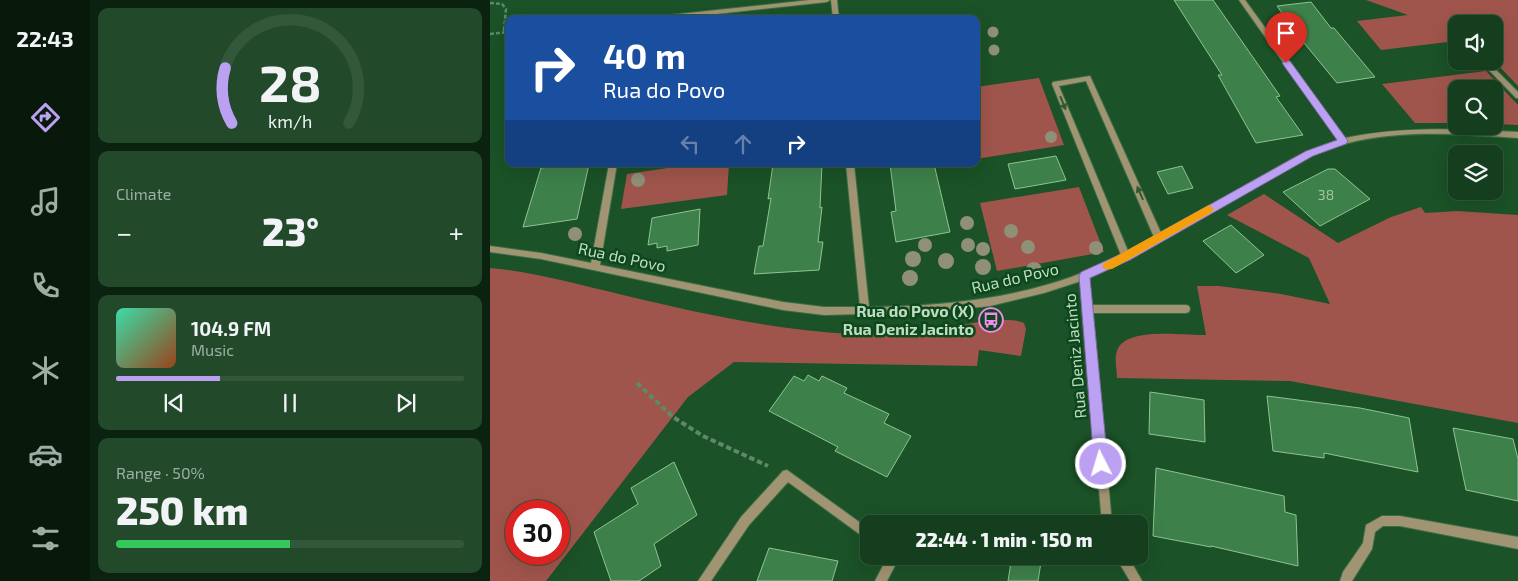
<!DOCTYPE html>
<meta charset="utf-8">
<style>
:root{--surface:#143e1d;--page:#21492a;--text:#f1f3f6;--muted:#9daea4;--line:#33573b;--accent:#bca0f2}
body{margin:0;font-family:"Exo 2",sans-serif;background:var(--page);color:var(--text);height:100vh;display:flex;flex-direction:column;font-size:19px;white-space:nowrap}
*{box-sizing:border-box;margin:0}
p{font-size:16px;color:var(--muted)}
.icon{flex:none;width:28px;height:28px;fill:none;stroke:currentColor;stroke-width:2;stroke-linecap:round;stroke-linejoin:round}
.map{position:relative;flex:1;overflow:hidden}
.sheet{display:flex;flex-direction:column;gap:8px;padding:8px;background:#0b2210;width:400px}
.sheet>*{flex:none}
.hud{position:absolute;left:15px;top:15px;width:475px;height:152px;border-radius:10px;box-shadow:0 5px 20px #0002,0 0 0 1px var(--line);background:#1a4fa0;color:#fff;overflow:hidden}
.tools{position:absolute;left:958px;top:15px;display:grid;gap:10px}
.tools a{display:grid;place-items:center;width:55px;height:55px;border-radius:10px;background:var(--surface);box-shadow:0 5px 20px #0002,0 0 0 1px var(--line);font-size:25px}
.speed{position:absolute;left:15px;top:500px;display:flex;gap:10px;font-size:25px;font-weight:700;text-align:center}
.speed>*{display:grid;place-content:center;width:65px;height:65px;border-radius:50%;background:var(--surface);box-shadow:0 5px 20px #0002,0 0 0 1px var(--line);line-height:1}
.speed .limit{border:8px solid #d22;background:#fff;color:#111}
.pin{position:absolute;display:grid;place-items:center;width:42px;height:42px;color:#fff;margin:-51px -21px;border-radius:50% 50% 50% 0;rotate:-45deg;box-shadow:0 0 5px #0007}
.pin .icon{rotate:45deg}
.me{position:absolute;width:55px;margin:-28px;rotate:355deg;stroke-linejoin:round;filter:drop-shadow(0 0 4px #0008)}
.turn{display:flex;align-items:center;gap:18px;height:105px;padding:0 15px;font-size:22px}
.turn .icon{width:65px;height:65px;stroke-width:2.5}
.turn b{display:block;font-size:35px;line-height:42px}
.lanes{display:flex;align-items:center;height:48px;padding:0 15px;background:#0003;justify-content:center;gap:25px;direction:ltr}
.lanes .off{opacity:.35}
.big{font-size:38px;font-weight:800;line-height:1.1}
.sheet .tile{flex:1;display:flex;flex-direction:column;justify-content:center;gap:8px;min-width:0;padding:0 18px;border-radius:10px;background:var(--page)}
.sheet .dial{align-items:center;gap:0}
.dial svg{height:130px;overflow:visible;fill:none;stroke:var(--line);stroke-width:7;stroke-linecap:round;text-anchor:middle}
.dial text{fill:var(--text);stroke:none}
.song{display:flex;align-items:center;gap:15px}
.cover{width:60px;height:60px;border-radius:8px;background:linear-gradient(135deg,hsl(160 70% 55%),hsl(20 70% 35%))}
.played{height:5px;border-radius:2px;background:linear-gradient(90deg,var(--accent) 30%,var(--line) 30%)}
.keys{display:flex;justify-content:space-around;direction:ltr}
.heat{display:flex;justify-content:space-between;align-items:center;font-size:28px;direction:ltr}
.charge{height:8px;border-radius:4px;background:linear-gradient(90deg,#34c759 50%,var(--line) 0)}
.trip{position:absolute;left:370px;top:515px;width:288px;height:50px;border-radius:10px;background:var(--surface);box-shadow:0 5px 20px #0002,0 0 0 1px var(--line);font-weight:800;line-height:50px;text-align:center}
main{display:flex;flex:1;min-height:0}
.menu{display:flex;flex-direction:column;width:90px;justify-content:space-around;align-items:center;background:#08190c;color:var(--muted)}
.menu .icon{width:35px;height:35px}
.menu .on{color:var(--accent)}
.menu b{font-size:22px;color:var(--text)}
.map>svg:first-child{display:block}
.green{fill:#a0554c;fill-rule:evenodd}
.building{fill:#3e804a;stroke:#8cc593}
.lines{fill:none;stroke-linecap:round;stroke-linejoin:round}
.minor-casing{stroke:#3c6e46;stroke-width:2}
.path-far1{stroke:#5e8a66;stroke-width:2.5;stroke-dasharray:4 2;stroke-linecap:butt}
.path{stroke:#5e8a66;stroke-width:4;stroke-dasharray:5.5 3;stroke-linecap:butt}
.minor{fill:#a19473;fill-rule:evenodd}
.tree{fill:#908f78}
.oneway{fill:#325a32}
.route{fill:#bca0f2;stroke:#7a689d}
.slow{fill:#f59e0b}
.labels{text-anchor:middle;stroke-width:5;stroke-linejoin:round;paint-order:stroke}
.number-label{font-size:14px;fill:#a0c5a4}
.street-label{font-size:16px;fill:#c0dcc2;stroke:#0d471c}
.poi-label{font-size:16px;font-weight:bold;fill:#c0dcc2;stroke:#0d471c;text-anchor:end}
</style>
<main>
<nav class="menu">
<b>22:43</b>
<svg class="icon on" aria-label="directions" viewBox="0 0 24 24"><path d="M12 3l9 9-9 9-9-9zM9 14v-3h6M13 9l2 2-2 2"/></svg>
<svg class="icon" aria-label="music" viewBox="0 0 24 24"><path d="M9 18V5l10-2v13"/><circle cx="6" cy="18" r="3"/><circle cx="16" cy="16" r="3"/></svg>
<svg class="icon" aria-label="phone" viewBox="0 0 24 24"><path d="M5 4h4l2 5-3 2q2 4 5 5l2-3 5 2v4C11 20 4 13 5 4z"/></svg>
<svg class="icon" aria-label="climate" viewBox="0 0 24 24"><path d="M12 3v18M4 7l16 10M4 17L20 7"/></svg>
<svg class="icon" aria-label="car" viewBox="0 0 24 24"><path d="M5 17H2v-5l4-1 3-4h7l3 4 3 1v5h-3M9 17h6M6 11h13"/><circle cx="7" cy="17" r="2"/><circle cx="17" cy="17" r="2"/></svg>
<svg class="icon" aria-label="filters" viewBox="0 0 24 24"><path d="M4 7h16M4 17h16"/><circle cx="9" cy="7" r="2"/><circle cx="15" cy="17" r="2"/></svg>
</nav>
<section class="sheet">
<div class="tile dial"><svg viewBox="0 0 100 80">
<path d="M14 69A42 42 0 1 1 86 69"/>
<path d="M14 69A42 42 0 0 1 10 35" stroke="#bca0f2"/>
<text x="50" y="56" font-size="32" font-weight="700">28</text>
<text x="50" y="72" font-size="11">km/h</text>
</svg></div>
<div class="tile"><p>Climate</p>
<div class="heat"><a>−</a><b class="big">23°</b><a>+</a></div>
</div>
<div class="tile">
<div class="song"><i class="cover"></i><div><b>104.9 FM</b><p>Music</p></div></div>
<div class="played"></div>
<div class="keys"><svg class="icon" aria-label="previous" viewBox="0 0 24 24"><path d="M18 5L8 12l10 7zM5 5v14"/></svg><svg class="icon" aria-label="pause" viewBox="0 0 24 24"><path d="M8 5v14M16 5v14"/></svg><svg class="icon" aria-label="next" viewBox="0 0 24 24"><path d="M6 5l10 7-10 7zM19 5v14"/></svg></div>
</div>
<div class="tile"><p>Range · 50%</p><b class="big">250 km</b><div class="charge"></div></div>
</section>
<div class="map">
<svg width="1028" height="581" viewBox="0 0 1028 581">
<rect width="100%" height="100%" fill="#1b5227"/>
<path class="green" d="M 876,0 L 1028,0 L 1028,86 L 1004,61 L 1004,24 L 966,24 L 966,31 L 957,32 L 966,41 L 891,50 L 867,21 L 918,15 Z
M 996,71 L 1028,105 L 1028,125 L 1004,124 L 1004,89 L 966,89 L 966,123 L 925,123 L 892,84 Z
M 549,78 L 574,145 L 486,159 L 486,87 Z
M 205,164 L 239,164 L 237,195 L 131,209 L 137,174 Z
M 589,187 L 614,252 L 507,271 L 490,203 Z
M 774,194 L 848,243 L 901,217 L 931,207 L 935,213 L 968,211 L 1028,215 L 1028,423 L 800,381 L 627,378 C 627,369 624,359 627,351 C 635,326 695,336 716,335 L 707,286 L 729,286 L 791,294 L 840,304 L 819,258 L 737,215 Z
M 0,268 C 45,272 90,285 133,295 C 209,313 283,330 361,334 C 380,335 402,335 421,333 C 447,331 513,313 534,323 L 536,329 L 531,356 L 489,350 L 487,366 L 244,362 L 198,397 L 56,581 L 0,581 ZM 69,511 L 69,554 L 26,554 L 26,511 Z"/>
<path class="building" d="M 684,0 L 723,0 L 790,96 L 786,97 L 813,135 L 766,143 L 728,75 L 732,75 Z
M 821,2 L 841,28 L 844,28 L 885,77 L 847,83 L 810,38 L 787,6 Z
M 566,156 L 576,180 L 525,189 L 518,164 Z
M 84,164 L 99,164 L 87,219 L 33,227 L 51,168 Z
M 283,164 L 332,164 L 330,208 L 332,207 L 328,242 L 333,242 L 329,270 L 264,274 L 269,246 L 273,246 L 281,198 L 278,199 Z
M 400,164 L 444,164 L 460,232 L 406,242 L 401,212 L 406,211 Z
M 692,166 L 703,188 L 678,194 L 667,172 Z
M 838,169 L 845,169 L 880,199 L 830,226 L 793,192 Z
M 210,209 L 208,245 L 177,251 L 177,246 L 167,248 L 167,243 L 158,245 L 162,218 Z
M 741,225 L 774,255 L 746,273 L 713,241 Z
M 318,375 L 329,381 L 332,376 L 357,388 L 354,393 L 399,414 L 394,423 L 421,436 L 397,477 L 345,451 L 348,447 L 279,411 L 304,376 L 314,381 Z
M 660,392 L 714,400 L 715,442 L 659,434 Z
M 777,396 L 870,408 L 919,418 L 928,472 L 834,453 L 834,458 L 783,451 Z
M 963,428 L 1023,439 L 1028,459 L 1028,501 L 976,490 Z
M 184,462 L 207,515 L 164,544 L 171,566 L 149,581 L 121,581 L 104,532 L 148,504 L 141,488 Z
M 666,468 L 794,496 L 795,512 L 806,515 L 808,566 L 721,546 L 721,547 L 663,536 Z
M 279,548 L 348,561 L 342,581 L 267,581 Z
M 522,556 L 552,556 L 548,581 L 518,581 Z"/>
<g class="lines">
<g class="minor-casing">
<path id="minor" d="M 320,0 L 340,0 L 337,2 L 181,19 L 158,19 L 161,17 Z
M 341,0 L 347,0 L 349,19 L 343,19 Z
M 749,0 L 755,0 L 855,138 C 912,126 970,129 1028,132 L 1028,138 C 970,134 911,129 854,144 C 819,153 787,174 756,192 C 704,222 654,254 599,278 L 602,305 L 696,305 L 699,306 L 700,309 L 699,312 L 696,313 L 603,313 L 622,524 L 612,524 L 591,281 L 554,293 L 500,306 L 421,314 L 378,314 L 375,316 L 372,314 L 334,315 L 293,310 L 51,259 L 0,252 L 0,246 L 51,253 L 101,263 L 119,164 L 127,164 L 110,265 L 293,302 L 334,307 L 370,307 L 356,164 L 364,164 L 379,307 C 465,306 555,296 631,255 L 562,84 L 563,82 L 600,76 L 671,233 L 802,159 L 826,148 L 848,140 ZM 596,81 L 664,237 L 638,251 L 569,86 Z
M 990,61 L 997,61 L 1028,92 L 1028,98 L 1026,98 Z
M 297,470 L 379,529 L 379,541 L 298,482 L 259,525 L 221,581 L 208,581 L 251,517 L 293,471 Z
M 892,516 L 910,516 L 1028,537 L 1028,549 L 910,526 L 893,526 L 885,532 L 882,549 L 862,581 L 850,581 L 853,572 L 873,543 L 876,525 Z
M 398,556 L 410,556 L 397,581 L 385,581 Z
M 625,556 L 638,556 L 652,581 L 640,581 Z"/>
</g>
<path class="path-far1" d="M 0,3 L 12,4 L 16,9 L 14,30 L 19,32
M 0,34 L 18,32"/>
<path class="path" d="M 147,383 L 183,417 L 213,436 L 278,466"/>
<use href="#minor" class="minor"/>
</g>
<g class="tree">
<circle cx="503" cy="32" r="5.5"/>
<circle cx="504" cy="50" r="5.5"/>
<circle cx="561" cy="137" r="6"/>
<circle cx="148" cy="180" r="7"/>
<circle cx="477" cy="223" r="7"/>
<circle cx="521" cy="231" r="7"/>
<circle cx="85" cy="234" r="7"/>
<circle cx="435" cy="245" r="7"/>
<circle cx="478" cy="245" r="7"/>
<circle cx="538" cy="247" r="7"/>
<circle cx="606" cy="248" r="7"/>
<circle cx="493" cy="249" r="7"/>
<circle cx="423" cy="259" r="8"/>
<circle cx="456" cy="261" r="8"/>
<circle cx="493" cy="267" r="8"/>
<circle cx="544" cy="270" r="8"/>
<circle cx="420" cy="278" r="8"/>
</g>
<defs><path id="oneway-solid" d="M-6-.8H1V-3.2L6.5 0L1 3.2V.8H-6Z" transform="scale(1.25)"/></defs>
<g class="oneway">
<use href="#oneway-solid" transform="translate(573 103) rotate(68)"/>
<use href="#oneway-solid" transform="translate(650 193) rotate(-114)"/>
</g>
<path class="route" d="M 796,60 L 800,61 L 858,141 L 856,144 L 823,156 L 640,260 L 600,278 L 618,464 L 616,469 L 611,471 L 606,469 L 604,464 L 589,276 L 591,272 L 633,253 L 816,151 L 847,140 L 792,63 Z"/>
<path class="slow" d="M 719,205 L 724,209 L 722,212 L 622,269 L 614,269 L 612,266 L 614,263 Z"/>
<defs>
<g id="bus-ring" transform="scale(1.25)"><circle r="9.5" fill="#0d471c" stroke="#f38af1" stroke-width="1.5"/><path d="M-5-6H5V4H4V6H2V4H-2V6H-4V4H-5ZM-3.5-4V0h7V-4ZM-3.5 1.2v1.5H-2V1.2ZM2 1.2v1.5H3.5V1.2Z" fill="#f38af1"/></g>
</defs>
<g fill-rule="evenodd">
<use href="#bus-ring" x="501" y="320"/>
</g>
<g class="labels">
<g class="number-label">
<text x="836" y="200">38</text>
</g>
<g class="street-label">
<text transform="translate(132 257) rotate(12)" y="6">Rua do Povo</text>
<text transform="translate(525 278) rotate(-13)" y="6">Rua do Povo</text>
<text transform="translate(585 356) rotate(-95)" y="6">Rua Deniz Jacinto</text>
</g>
<g class="poi-label">
<text x="484" y="317">Rua do Povo (X)<tspan x="484" dy="18">Rua Deniz Jacinto</tspan></text>
</g>
</g>
</svg>
<div class="tools">
<a><svg class="icon" aria-label="sound" viewBox="0 0 24 24"><path d="M4 9h4l5-4v14l-5-4H4zM17 9q2 3 0 6"/></svg></a>
<a><svg class="icon" aria-label="search" viewBox="0 0 24 24"><circle cx="10" cy="10" r="6"/><path d="M15 15l6 6"/></svg></a>
<a><svg class="icon" aria-label="layers" viewBox="0 0 24 24"><path d="M12 4l9 5-9 5-9-5zM3 14l9 5 9-5"/></svg></a>
</div>
<div class="speed"><div class="limit">30</div></div>
<div class="pin" style="left:796px;top:63px;background:#d93025"><svg class="icon" aria-label="arrive" viewBox="0 0 24 24"><path d="M6 21V4h12l-3 4 3 4H6"/></svg></div>
<svg class="me" style="left:611px;top:464px" viewBox="-20 -20 40 40"><circle r="17" fill="#bca0f2" stroke="#fff" stroke-width="3"/><path d="M0-11L8 9 0 5-8 9z" fill="#fff"/></svg>
<div class="trip">22:44 · 1 min · 150 m</div>
<div class="hud">
<div class="turn"><svg class="icon" aria-label="right" viewBox="0 0 24 24"><path d="M7 20v-9h11M14 6l5 5-5 5"/></svg><div><b>40 m</b>Rua do Povo</div></div>
<div class="lanes"><svg class="icon off" aria-label="left" viewBox="0 0 24 24"><path d="M17 20v-9H6M10 6l-5 5 5 5"/></svg><svg class="icon off" aria-label="ahead" viewBox="0 0 24 24"><path d="M12 20V5M6 11l6-6 6 6"/></svg><svg class="icon" aria-label="right" viewBox="0 0 24 24"><path d="M7 20v-9h11M14 6l5 5-5 5"/></svg></div>
</div>
</div>
</main>
